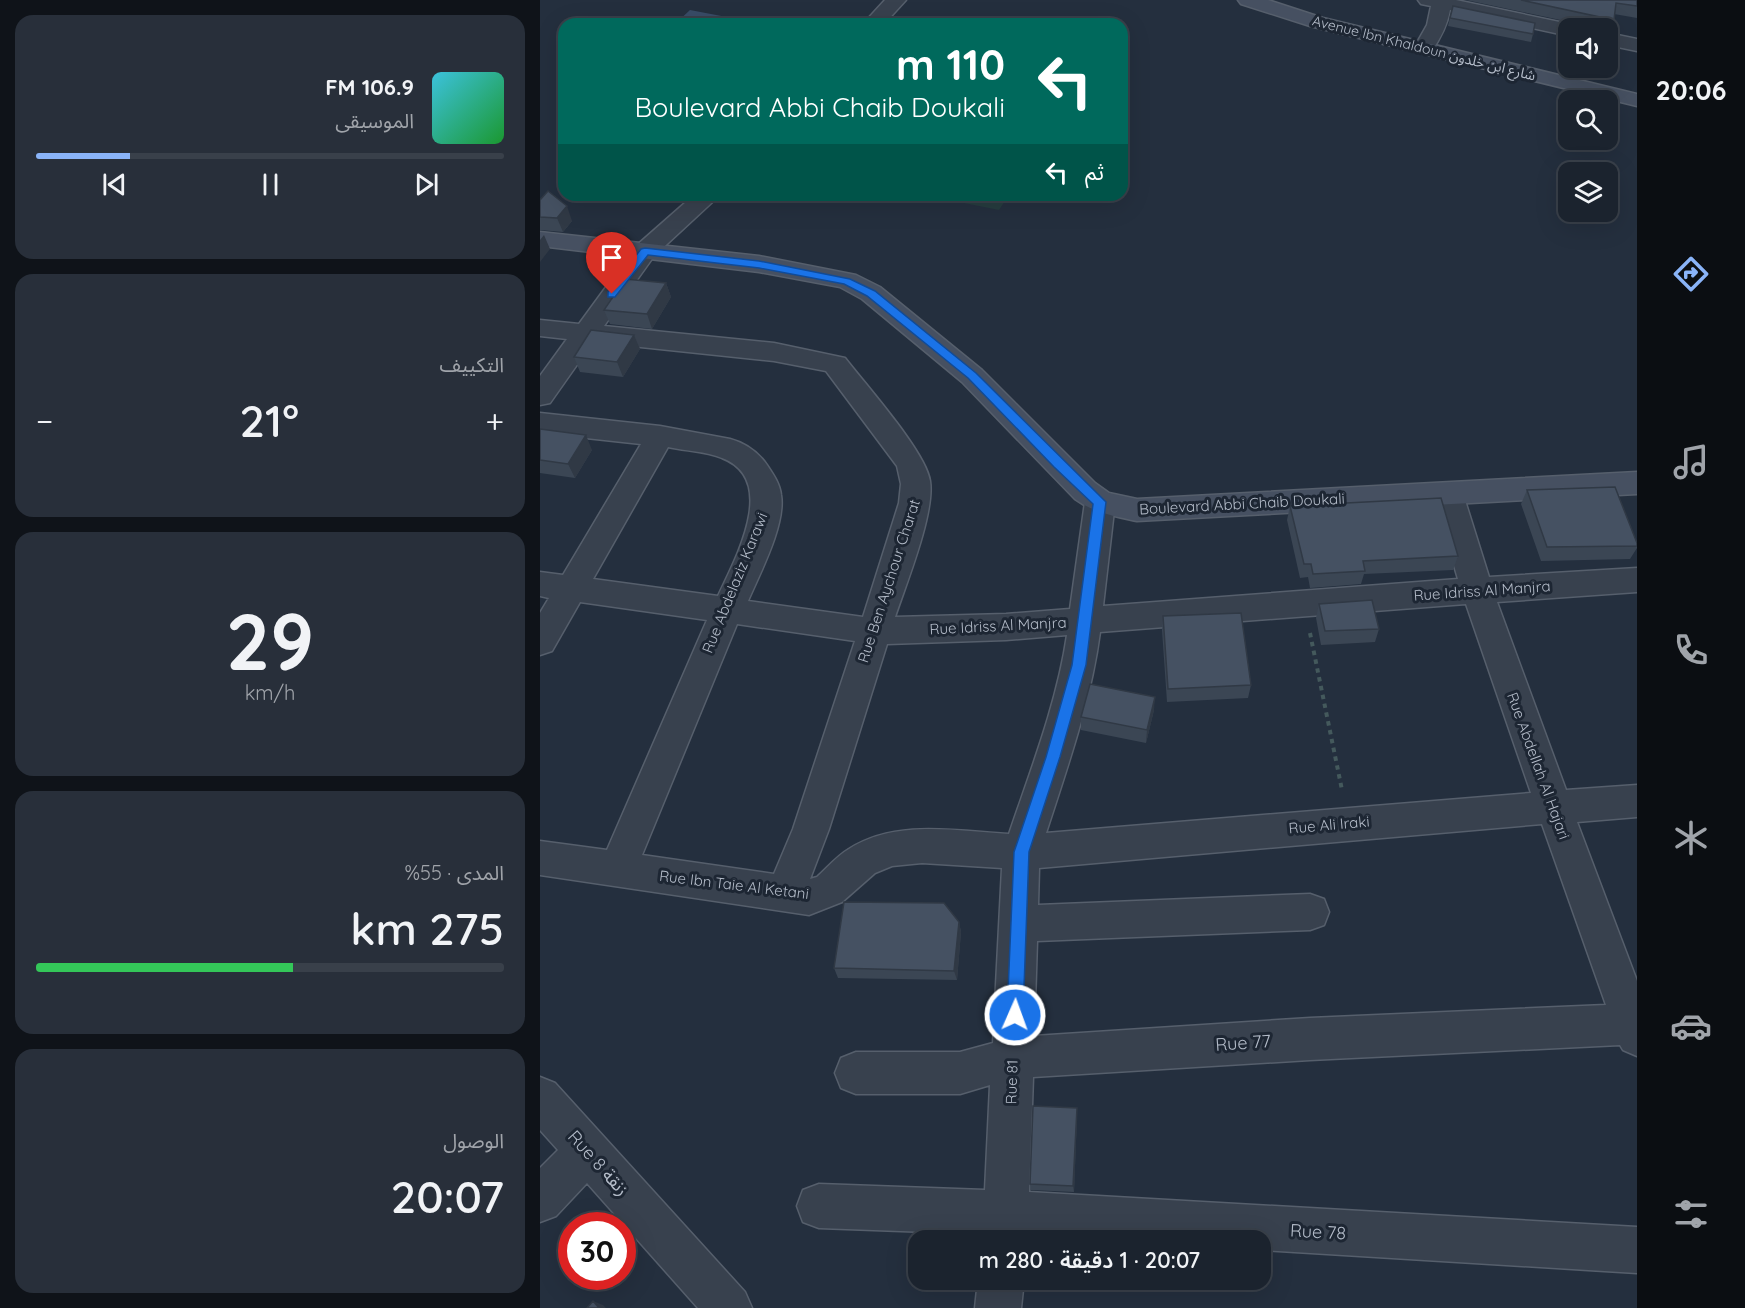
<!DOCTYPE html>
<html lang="ar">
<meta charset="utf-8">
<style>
:root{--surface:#1b232e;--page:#282f3a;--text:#f1f3f6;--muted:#a0a4aa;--line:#39404a;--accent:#8ab4f8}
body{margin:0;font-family:Quicksand,"Noto Sans Arabic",sans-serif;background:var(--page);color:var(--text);direction:rtl;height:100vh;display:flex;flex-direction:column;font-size:22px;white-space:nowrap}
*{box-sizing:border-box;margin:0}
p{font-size:20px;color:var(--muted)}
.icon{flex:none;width:33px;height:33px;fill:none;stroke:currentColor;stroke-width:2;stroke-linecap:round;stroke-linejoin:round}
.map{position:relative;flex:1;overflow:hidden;direction:ltr}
.sheet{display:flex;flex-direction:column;gap:15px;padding:15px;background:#0f1319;width:540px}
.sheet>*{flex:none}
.top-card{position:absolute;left:18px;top:18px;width:570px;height:183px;border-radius:18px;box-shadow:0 6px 24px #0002,0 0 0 2px var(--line);direction:rtl;background:#00695c;color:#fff;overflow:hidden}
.fabs{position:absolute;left:1018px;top:18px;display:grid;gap:12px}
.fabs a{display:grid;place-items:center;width:60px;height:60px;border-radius:12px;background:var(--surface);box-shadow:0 6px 24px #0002,0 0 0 2px var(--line);font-size:30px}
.speed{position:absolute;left:18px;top:1212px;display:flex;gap:12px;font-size:30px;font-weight:700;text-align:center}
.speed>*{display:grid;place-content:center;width:78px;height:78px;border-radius:50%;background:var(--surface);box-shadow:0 6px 24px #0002,0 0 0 2px var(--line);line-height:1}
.speed .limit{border:9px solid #d22;background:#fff;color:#111}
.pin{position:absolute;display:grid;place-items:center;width:51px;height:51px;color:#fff;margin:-62px -26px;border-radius:50% 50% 50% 0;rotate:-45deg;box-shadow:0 0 6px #0007}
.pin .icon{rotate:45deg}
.me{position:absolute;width:66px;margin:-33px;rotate:2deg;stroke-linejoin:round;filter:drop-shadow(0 0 4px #0008)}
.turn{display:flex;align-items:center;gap:21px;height:126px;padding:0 24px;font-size:27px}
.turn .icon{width:78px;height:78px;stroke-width:2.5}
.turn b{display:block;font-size:42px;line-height:51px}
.then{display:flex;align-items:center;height:57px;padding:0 24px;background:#0003;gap:12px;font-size:22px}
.big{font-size:45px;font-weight:600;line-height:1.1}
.sheet .widget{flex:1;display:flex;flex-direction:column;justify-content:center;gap:9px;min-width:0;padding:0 21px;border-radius:18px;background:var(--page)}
.sheet .dial{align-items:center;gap:0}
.dial b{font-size:78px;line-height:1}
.song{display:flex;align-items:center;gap:18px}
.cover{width:72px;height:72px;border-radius:9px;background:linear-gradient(135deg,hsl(190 70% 55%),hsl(130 70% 35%))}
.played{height:6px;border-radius:3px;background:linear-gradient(90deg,var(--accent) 20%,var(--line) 20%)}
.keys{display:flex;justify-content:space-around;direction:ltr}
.heat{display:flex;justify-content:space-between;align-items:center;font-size:33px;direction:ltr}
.charge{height:9px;border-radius:4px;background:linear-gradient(90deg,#34c759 55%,var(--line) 0)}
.trip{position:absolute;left:368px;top:1230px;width:363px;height:60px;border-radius:18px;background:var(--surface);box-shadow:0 6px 24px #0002,0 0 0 2px var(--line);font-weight:600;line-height:60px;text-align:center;direction:rtl}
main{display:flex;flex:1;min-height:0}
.dock{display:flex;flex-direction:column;width:108px;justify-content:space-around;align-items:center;background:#0b0e12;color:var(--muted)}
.dock .icon{width:42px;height:42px}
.dock .current{color:var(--accent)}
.dock b{font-size:27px;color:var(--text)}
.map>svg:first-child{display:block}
.green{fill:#263c3f}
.water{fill:#394c67}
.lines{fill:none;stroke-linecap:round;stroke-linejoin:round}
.street-casing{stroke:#565f6c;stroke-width:3}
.secondary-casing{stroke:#565f6c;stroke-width:3}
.path{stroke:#44595c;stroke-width:4;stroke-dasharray:4.5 4.5;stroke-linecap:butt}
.street{fill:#38414e;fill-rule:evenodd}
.secondary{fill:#465061;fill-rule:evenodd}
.wall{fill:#3b4654}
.shaded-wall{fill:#303945}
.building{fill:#455162;stroke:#303945;stroke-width:1.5}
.route{fill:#1a73e8;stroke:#114b97;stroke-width:1.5}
.labels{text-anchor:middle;stroke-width:6;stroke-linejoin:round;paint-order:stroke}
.far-street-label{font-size:14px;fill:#b4bcc9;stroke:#1d2633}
.street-label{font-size:15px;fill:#b4bcc9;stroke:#1d2633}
.near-street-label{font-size:18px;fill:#b4bcc9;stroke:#1d2633}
</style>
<main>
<nav class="dock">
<b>20:06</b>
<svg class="icon current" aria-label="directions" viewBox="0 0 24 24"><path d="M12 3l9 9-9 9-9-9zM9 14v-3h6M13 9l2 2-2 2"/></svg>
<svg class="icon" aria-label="music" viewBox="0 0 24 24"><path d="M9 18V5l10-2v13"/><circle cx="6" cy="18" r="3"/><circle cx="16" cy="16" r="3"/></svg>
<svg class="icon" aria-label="phone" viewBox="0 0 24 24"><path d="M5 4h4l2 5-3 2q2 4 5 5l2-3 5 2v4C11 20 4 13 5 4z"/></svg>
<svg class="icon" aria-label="climate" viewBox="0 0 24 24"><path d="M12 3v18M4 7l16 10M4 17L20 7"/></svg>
<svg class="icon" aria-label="car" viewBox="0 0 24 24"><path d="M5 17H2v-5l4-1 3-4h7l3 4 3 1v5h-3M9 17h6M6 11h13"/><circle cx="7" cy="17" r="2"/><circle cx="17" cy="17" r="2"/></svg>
<svg class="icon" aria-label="filters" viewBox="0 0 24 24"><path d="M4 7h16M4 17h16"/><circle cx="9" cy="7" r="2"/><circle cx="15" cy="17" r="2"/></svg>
</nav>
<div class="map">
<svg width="1097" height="1308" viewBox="0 0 1097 1308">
<rect width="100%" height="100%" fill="#242f3e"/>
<path class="green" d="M 384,195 L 469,195 L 459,210 Z"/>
<path class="water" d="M 150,10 L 218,23 L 135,24 Z"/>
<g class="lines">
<g class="street-casing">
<path id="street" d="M 345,0 L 366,0 L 344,24 L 323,24 Z
M 878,0 L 916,0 L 1029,24 L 1038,28 L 1029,28 L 1029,36 L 910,10 C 907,26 900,39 891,52 L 877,52 L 874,48 L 887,25 L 891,6 L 881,4 Z
M 1068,33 L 1097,39 L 1097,51 L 1068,45 Z
M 154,195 L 180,195 L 114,256 L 64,326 L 234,343 L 305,358 C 325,384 386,452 390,481 C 395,513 366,584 355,617 L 466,614 L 530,609 L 545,502 L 549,494 L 560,491 L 571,494 L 575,502 L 563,606 L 918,579 L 893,494 L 898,486 L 908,483 L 918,486 L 923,494 L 949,577 L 1097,568 L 1097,592 L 957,602 L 1026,790 L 1097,785 L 1097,817 L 1037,822 L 1097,981 L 1097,1056 L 1083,1050 L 1080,1045 L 770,1060 L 493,1077 L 489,1192 L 1097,1227 L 1097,1273 L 720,1250 L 720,1240 L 555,1240 L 488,1236 L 487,1240 L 443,1240 L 443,1234 L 279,1228 L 263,1222 L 257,1206 L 263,1190 L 279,1184 L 445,1190 L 450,1085 L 420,1094 L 316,1094 L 301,1088 L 295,1073 L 301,1058 L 316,1052 L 420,1052 L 453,1043 L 462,868 L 382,863 L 352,866 L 335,873 L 302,902 L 269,915 L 0,875 L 0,841 L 67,850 L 167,620 L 40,602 L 12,651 L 0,655 L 0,613 L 9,598 L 0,596 L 0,572 L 23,575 L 101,444 L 0,433 L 0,413 L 120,426 L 190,439 C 205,443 218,452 227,465 C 233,474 240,484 241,495 C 246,524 220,573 208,601 L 323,617 L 359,503 L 361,484 L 357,466 L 286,371 L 234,361 L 53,342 L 10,403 L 0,405 L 0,376 L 27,339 L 0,336 L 0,320 L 39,324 L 96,246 ZM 128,447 C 145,451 166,451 182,458 C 240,480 194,561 178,596 L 53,579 ZM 926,604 L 991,793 L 506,833 C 527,768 551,701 560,632 ZM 197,624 L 315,641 L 253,829 L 234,874 L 102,855 ZM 527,635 C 517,703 491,769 469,834 C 416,831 356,819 309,849 C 297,856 287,868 277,877 L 270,879 L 289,829 L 347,644 L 466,640 ZM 1002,824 L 1066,1005 L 770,1018 L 494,1036 L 497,941 L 770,930 L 784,925 L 789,912 L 784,899 L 770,894 L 498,905 L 499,868 Z
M 0,1077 L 15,1083 L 205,1292 L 212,1308 L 158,1308 L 47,1183 L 16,1216 L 0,1222 L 0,1168 L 18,1150 L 0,1130 Z
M 438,1280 L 484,1280 L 481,1308 L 435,1308 Z"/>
</g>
<g class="secondary-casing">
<path id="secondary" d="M 698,0 L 728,0 L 783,18 L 1097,94 L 1097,106 L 770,26 L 701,4 Z
M 0,232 L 219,256 L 316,275 L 340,287 L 442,370 L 555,483 L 569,493 L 597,499 L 1097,472 L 1097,494 L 597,521 C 574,516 554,513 535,499 L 422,382 L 322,299 L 300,287 L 219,272 L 0,246 Z"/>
</g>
<path class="path" d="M 770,633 L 802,790"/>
<use href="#street" class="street"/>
<use href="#secondary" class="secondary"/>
</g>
<path class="wall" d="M 926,0 L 1097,0 L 1097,18 L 1074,14 L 1070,31 L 1068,31 L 1068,28 L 1058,28 Z
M 913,6 L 993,34 L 991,42 L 908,26 Z
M 0,200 L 32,221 L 23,232 L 0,230 Z
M 126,283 L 131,297 L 112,329 L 70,324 L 64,310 Z
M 94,335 L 100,349 L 83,377 L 40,372 L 34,357 Z
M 0,429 L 52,450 L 35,478 L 0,473 Z
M 987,490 L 1097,543 L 1097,548 L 1090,559 L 1001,561 L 981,504 Z
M 750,506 L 918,556 L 913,570 L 824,574 L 821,584 L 770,588 L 768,577 L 760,578 L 747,520 Z
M 779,604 L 839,629 L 835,642 L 781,645 L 776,618 Z
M 623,616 L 711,685 L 708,698 L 627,702 L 622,630 Z
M 614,710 L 606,743 L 541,730 L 541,717 Z
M 419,922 L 421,932 L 417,980 L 298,978 L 294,968 Z
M 537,1116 L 534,1192 L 491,1190 L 490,1184 Z"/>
<path class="shaded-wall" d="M 27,206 L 32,221 L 23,232 L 17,218 Z
M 4,235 L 10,249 L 0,262 L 0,240 Z
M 126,283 L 131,297 L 112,329 L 107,314 Z
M 94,335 L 100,349 L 83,377 L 77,362 Z
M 46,435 L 52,450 L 35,478 L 28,464 Z
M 615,697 L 614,710 L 606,743 L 607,730 Z
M 419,922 L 421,932 L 417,980 L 414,971 Z
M 537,1108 L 537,1116 L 534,1192 L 533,1186 Z
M 53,1301 L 63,1305 L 66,1308 L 59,1308 Z"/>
<path class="building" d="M 981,0 L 1097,0 L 1097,6 L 1076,3 L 1074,20 Z
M 913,6 L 995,23 L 993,34 L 910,18 Z
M 8,191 L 27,206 L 17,218 L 0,217 L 0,200 Z
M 85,279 L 126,283 L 107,314 L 64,310 Z
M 51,330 L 94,335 L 77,362 L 34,357 Z
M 0,429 L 46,435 L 28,464 L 0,460 Z
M 1075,487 L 1097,543 L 1097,546 L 1007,547 L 987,490 Z
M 901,498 L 918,556 L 823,561 L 825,571 L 773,574 L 771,564 L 764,564 L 750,506 Z
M 832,600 L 839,629 L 785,631 L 779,604 Z
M 701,613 L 711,685 L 628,689 L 623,616 Z
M 550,684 L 615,697 L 607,730 L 541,717 Z
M 304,902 L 404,903 L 419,922 L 414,971 L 294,968 Z
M 493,1106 L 537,1108 L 533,1186 L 490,1184 Z
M 53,1301 L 59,1308 L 47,1308 Z"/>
<path class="route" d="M 105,248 L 219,261 L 310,279 L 335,291 L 436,373 L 566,502 L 546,665 L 520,757 L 489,852 L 483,1015 L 481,1021 L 475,1023 L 469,1021 L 467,1015 L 474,852 L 506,757 L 532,665 L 553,504 L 514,467 L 428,378 L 327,296 L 304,284 L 219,268 L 108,255 L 75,297 L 68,297 L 68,292 L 101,249 Z"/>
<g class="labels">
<g class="far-street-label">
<text transform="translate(884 48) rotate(14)" y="5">Avenue Ibn Khaldoun شارع ابن خلدون</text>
</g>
<g class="street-label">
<text transform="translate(702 504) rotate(-3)" y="5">Boulevard Abbi Chaib Doukali</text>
<text transform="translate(349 581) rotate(-72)" y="5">Rue Ben Aychour Charat</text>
<text transform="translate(195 583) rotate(-68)" y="5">Rue Abdelaziz Karawi</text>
<text transform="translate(942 591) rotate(-4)" y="5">Rue Idriss Al Manjra</text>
<text transform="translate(458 626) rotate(-3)" y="5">Rue Idriss Al Manjra</text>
<text transform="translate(998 766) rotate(70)" y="5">Rue Abdellah Al Hajari</text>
<text transform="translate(789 825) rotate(-5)" y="5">Rue Ali Iraki</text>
<text transform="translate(194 885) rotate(7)" y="5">Rue Ibn Taie Al Ketani</text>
<text transform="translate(472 1082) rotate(-88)" y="5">Rue 81</text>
</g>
<g class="near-street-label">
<text transform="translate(703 1043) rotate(-4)" y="6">Rue 77</text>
<text transform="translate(58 1163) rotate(48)" y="6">Rue 8 زنقة</text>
<text transform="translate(778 1232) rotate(3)" y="6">Rue 78</text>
</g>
</g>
</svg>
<div class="fabs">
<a><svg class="icon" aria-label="sound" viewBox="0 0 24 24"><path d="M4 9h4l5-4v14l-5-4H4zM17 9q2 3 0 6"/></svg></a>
<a><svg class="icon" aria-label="search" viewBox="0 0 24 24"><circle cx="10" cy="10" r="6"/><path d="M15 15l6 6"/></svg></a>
<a><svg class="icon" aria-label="layers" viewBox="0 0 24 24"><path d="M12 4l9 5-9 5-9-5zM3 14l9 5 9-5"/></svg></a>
</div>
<div class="speed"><div class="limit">30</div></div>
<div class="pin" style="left:72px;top:294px;background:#d93025"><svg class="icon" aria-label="arrive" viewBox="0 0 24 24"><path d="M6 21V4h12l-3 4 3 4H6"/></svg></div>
<svg class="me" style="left:475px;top:1015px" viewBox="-20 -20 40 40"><circle r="17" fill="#1a73e8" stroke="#fff" stroke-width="3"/><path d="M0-11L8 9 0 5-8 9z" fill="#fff"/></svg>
<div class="trip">20:07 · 1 دقيقة · 280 m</div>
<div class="top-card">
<div class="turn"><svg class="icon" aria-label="left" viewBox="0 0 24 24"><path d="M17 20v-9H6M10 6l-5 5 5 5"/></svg><div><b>110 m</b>Boulevard Abbi Chaib Doukali</div></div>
<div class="then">ثم<svg class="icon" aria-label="left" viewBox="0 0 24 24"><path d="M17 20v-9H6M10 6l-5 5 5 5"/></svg></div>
</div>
</div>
<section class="sheet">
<div class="widget">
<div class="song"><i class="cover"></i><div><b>106.9 FM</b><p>الموسيقى</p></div></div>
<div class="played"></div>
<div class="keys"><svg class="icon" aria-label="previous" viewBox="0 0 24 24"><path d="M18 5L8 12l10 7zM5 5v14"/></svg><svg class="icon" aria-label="pause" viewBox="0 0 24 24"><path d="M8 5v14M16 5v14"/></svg><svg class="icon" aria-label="next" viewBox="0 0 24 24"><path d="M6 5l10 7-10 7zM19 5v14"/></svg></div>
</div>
<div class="widget"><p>التكييف</p>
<div class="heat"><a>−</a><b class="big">21°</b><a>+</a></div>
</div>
<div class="widget dial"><b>29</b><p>km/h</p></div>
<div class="widget"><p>المدى · 55%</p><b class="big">275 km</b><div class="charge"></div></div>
<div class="widget"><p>الوصول</p><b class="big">20:07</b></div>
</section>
</main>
